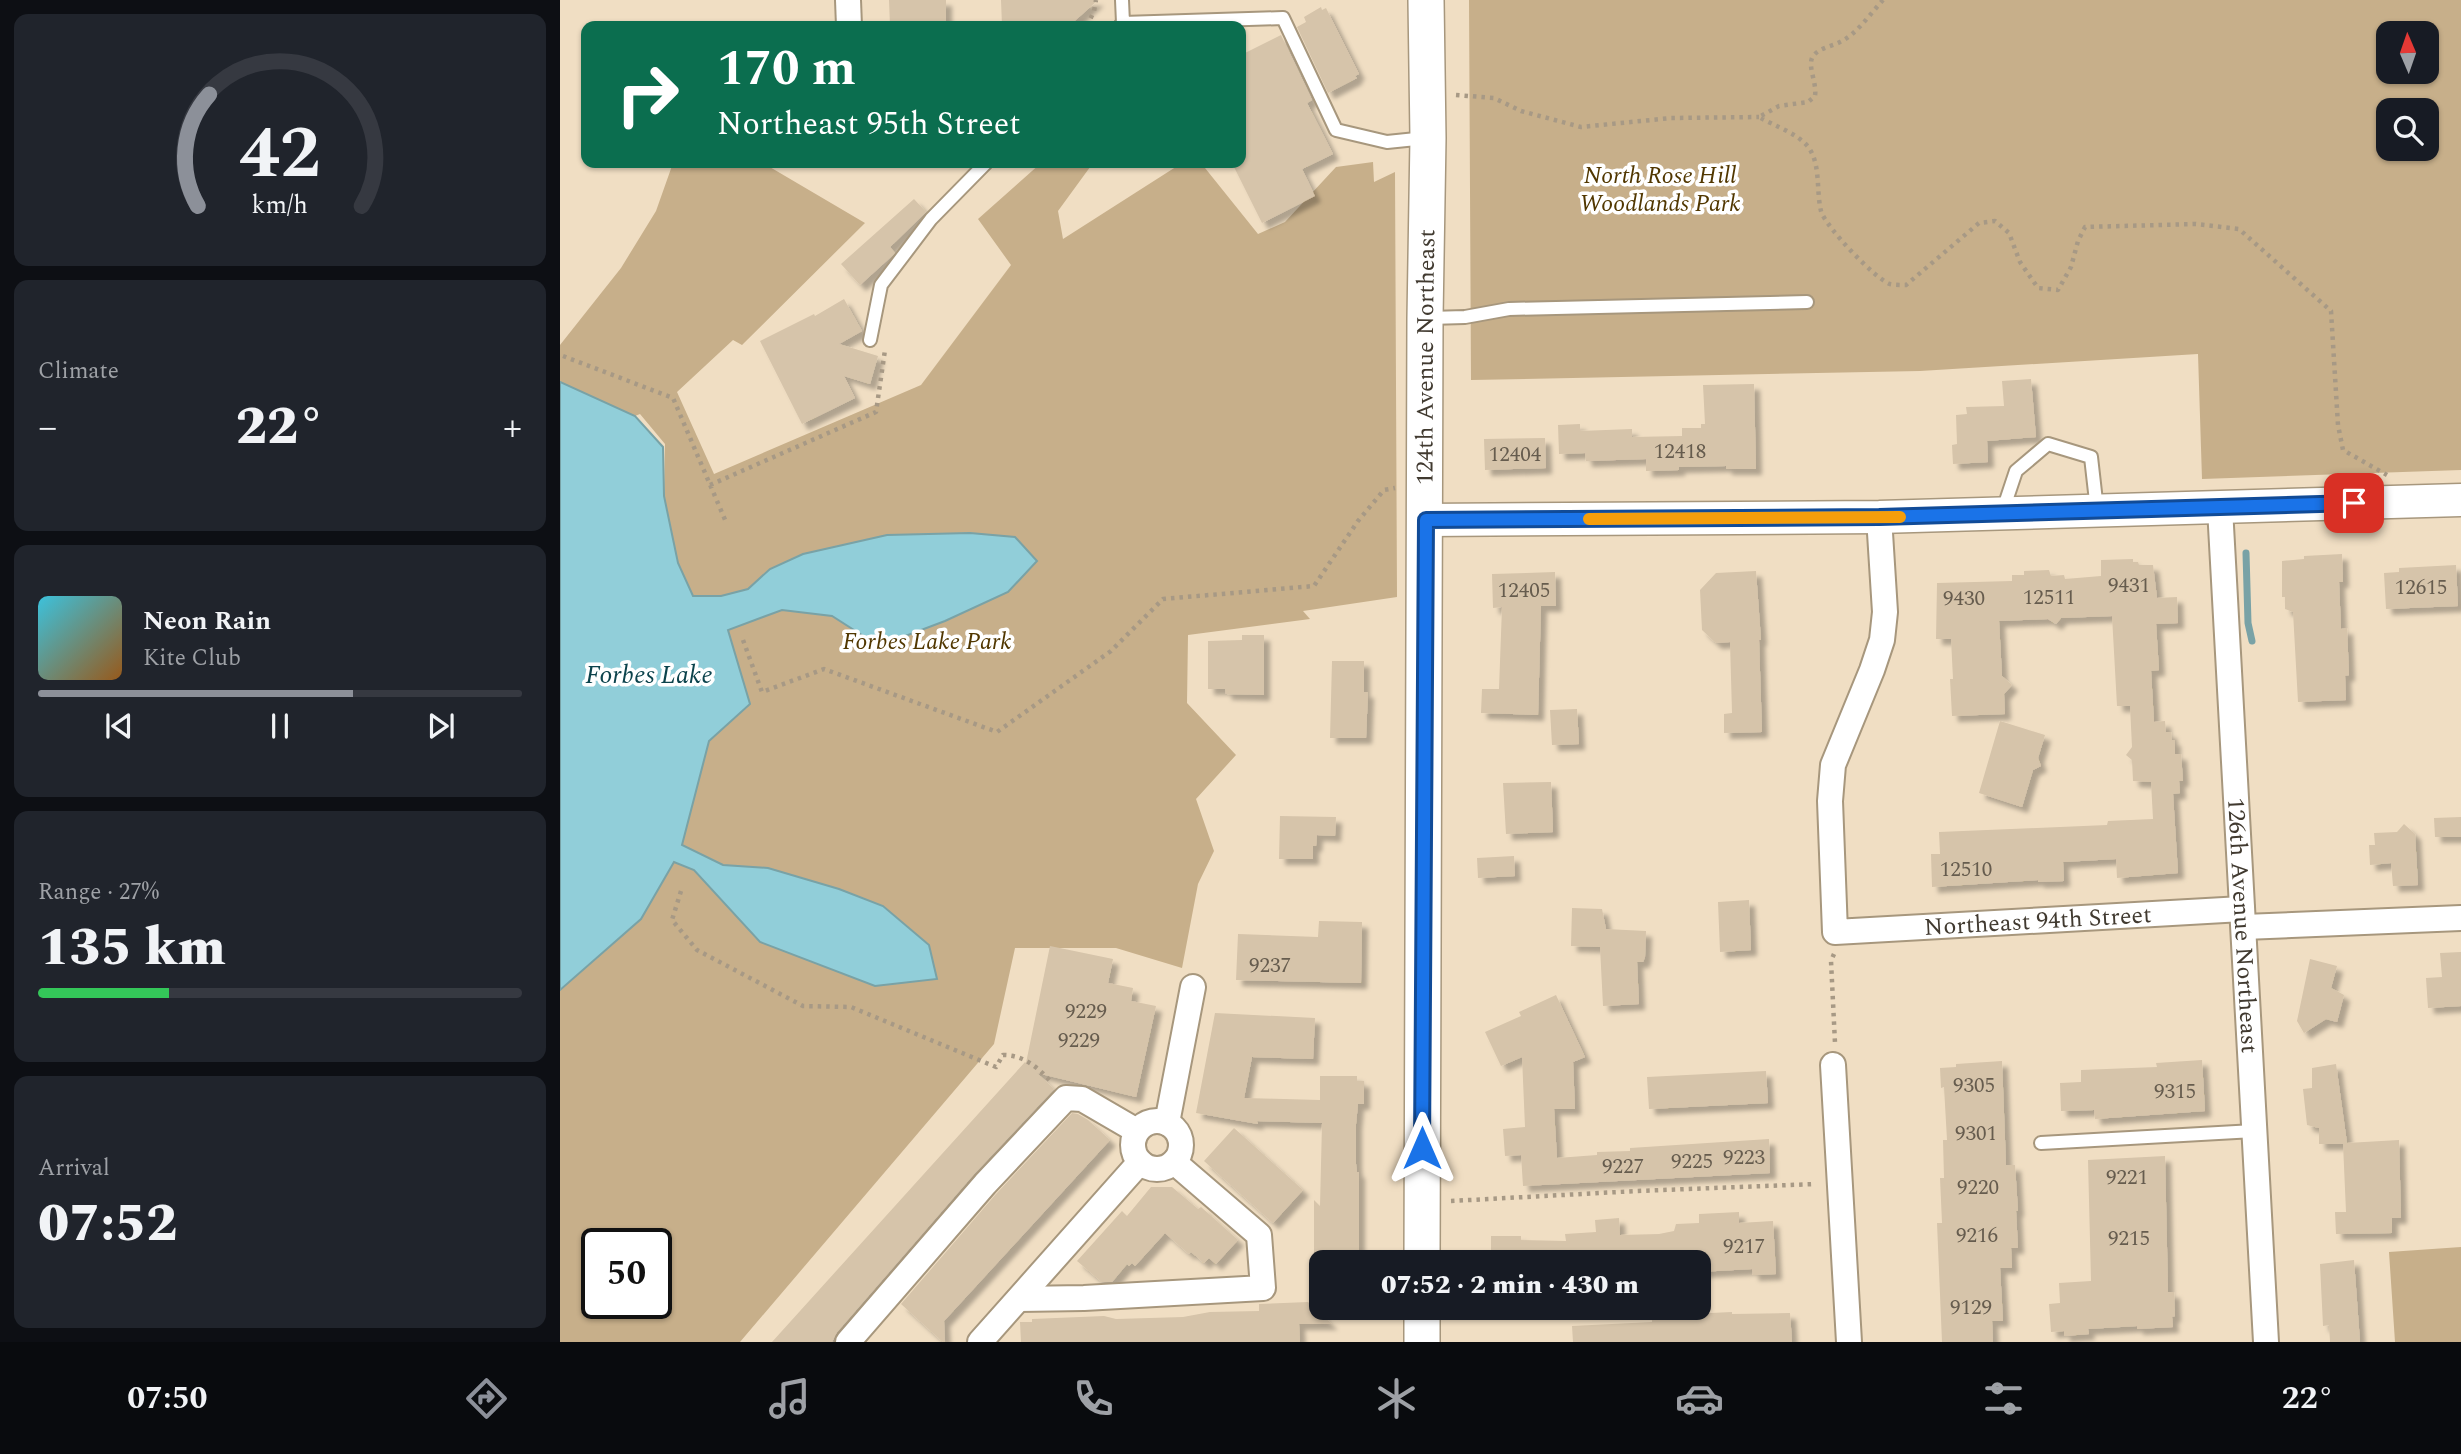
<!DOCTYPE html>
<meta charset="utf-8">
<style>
:root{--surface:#171b24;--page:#20242c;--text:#f1f3f6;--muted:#9ea1a6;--line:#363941;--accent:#8c9099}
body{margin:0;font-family:Spectral,serif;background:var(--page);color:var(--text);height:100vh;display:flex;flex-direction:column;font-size:26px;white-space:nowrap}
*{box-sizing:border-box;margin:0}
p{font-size:23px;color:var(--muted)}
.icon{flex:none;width:38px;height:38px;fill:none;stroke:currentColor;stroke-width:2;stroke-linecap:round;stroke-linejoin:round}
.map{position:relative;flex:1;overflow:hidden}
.details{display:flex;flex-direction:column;gap:14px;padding:14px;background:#0d0f14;width:560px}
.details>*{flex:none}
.banner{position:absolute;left:21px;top:21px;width:665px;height:147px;border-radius:14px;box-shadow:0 2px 5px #0004;background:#0b6e4f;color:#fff;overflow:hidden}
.needle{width:46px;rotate:358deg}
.fabs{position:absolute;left:1816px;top:21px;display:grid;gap:14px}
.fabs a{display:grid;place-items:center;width:63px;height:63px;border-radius:14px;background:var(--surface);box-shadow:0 2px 5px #0004;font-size:35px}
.speed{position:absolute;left:21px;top:1228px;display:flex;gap:14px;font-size:35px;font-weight:700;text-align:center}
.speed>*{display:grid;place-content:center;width:91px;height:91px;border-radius:50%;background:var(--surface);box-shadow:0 2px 5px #0004;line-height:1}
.speed .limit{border:4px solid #111;border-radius:10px;background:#fff;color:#111}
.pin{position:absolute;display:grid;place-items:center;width:60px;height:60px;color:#fff;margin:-30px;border-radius:14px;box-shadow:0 4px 10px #0006}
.me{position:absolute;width:77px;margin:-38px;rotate:0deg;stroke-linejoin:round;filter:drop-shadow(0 0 5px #0008)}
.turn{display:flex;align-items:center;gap:24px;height:147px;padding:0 21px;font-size:32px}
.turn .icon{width:91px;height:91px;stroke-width:2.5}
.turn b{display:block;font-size:49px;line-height:60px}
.big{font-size:52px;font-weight:800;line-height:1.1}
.details .widget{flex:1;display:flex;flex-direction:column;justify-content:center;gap:10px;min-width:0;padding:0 24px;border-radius:14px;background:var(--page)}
.details .dial{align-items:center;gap:0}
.dial svg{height:182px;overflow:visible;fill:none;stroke:var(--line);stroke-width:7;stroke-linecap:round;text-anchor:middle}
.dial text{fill:var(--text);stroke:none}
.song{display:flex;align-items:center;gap:21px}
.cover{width:84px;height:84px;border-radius:10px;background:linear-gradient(135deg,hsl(190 70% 55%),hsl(30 70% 35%))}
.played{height:7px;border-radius:4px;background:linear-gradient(90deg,var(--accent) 65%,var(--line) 65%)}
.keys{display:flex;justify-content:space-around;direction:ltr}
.heat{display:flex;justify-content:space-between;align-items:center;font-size:38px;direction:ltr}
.charge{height:10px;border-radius:5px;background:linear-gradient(90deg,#34c759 27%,var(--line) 0)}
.trip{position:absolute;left:749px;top:1250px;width:402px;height:70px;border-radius:14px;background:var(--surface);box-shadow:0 2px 5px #0004;font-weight:800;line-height:70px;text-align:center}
.dock{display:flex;height:112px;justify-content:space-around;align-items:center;background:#090b0e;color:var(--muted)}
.dock .icon{width:49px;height:49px}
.dock .current{color:var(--accent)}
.dock b{font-size:32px;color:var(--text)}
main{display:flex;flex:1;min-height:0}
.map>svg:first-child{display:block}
.green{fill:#c7af8a;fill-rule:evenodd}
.water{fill:#91ced9;stroke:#79a2a6;stroke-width:2}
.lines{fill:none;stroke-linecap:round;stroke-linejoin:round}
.stream{stroke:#79a2a6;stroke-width:7}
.building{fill:#d6c4aa;filter:url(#shadow)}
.service-casing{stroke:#a7977d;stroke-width:16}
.minor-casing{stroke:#a7977d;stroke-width:28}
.tertiary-casing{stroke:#a7977d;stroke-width:35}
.secondary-casing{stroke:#a7977d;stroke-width:38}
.path{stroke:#a79985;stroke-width:4.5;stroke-dasharray:3.5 5;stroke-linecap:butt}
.service{stroke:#fff;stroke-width:12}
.minor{stroke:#fff;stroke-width:24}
.tertiary{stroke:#fff;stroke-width:32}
.secondary{stroke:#fff;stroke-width:35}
.route-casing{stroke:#114b97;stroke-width:18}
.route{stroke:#1a73e8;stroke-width:12}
.slow{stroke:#f59e0b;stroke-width:12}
.labels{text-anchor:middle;stroke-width:7;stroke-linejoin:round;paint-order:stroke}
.number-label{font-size:21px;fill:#665c4e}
.park-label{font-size:24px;font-style:italic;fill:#513700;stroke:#fff}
.street-label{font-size:24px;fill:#413a30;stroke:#fff}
.water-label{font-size:26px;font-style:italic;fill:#0c434c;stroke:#fff}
</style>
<main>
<section class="details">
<div class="widget dial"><svg viewBox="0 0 100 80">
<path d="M14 69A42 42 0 1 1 86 69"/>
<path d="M14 69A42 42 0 0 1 19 20" stroke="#8c9099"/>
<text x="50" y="56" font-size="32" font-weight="700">42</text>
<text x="50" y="72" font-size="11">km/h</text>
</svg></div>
<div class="widget"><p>Climate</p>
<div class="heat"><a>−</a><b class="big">22°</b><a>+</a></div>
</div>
<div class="widget">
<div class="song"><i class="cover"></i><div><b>Neon Rain</b><p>Kite Club</p></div></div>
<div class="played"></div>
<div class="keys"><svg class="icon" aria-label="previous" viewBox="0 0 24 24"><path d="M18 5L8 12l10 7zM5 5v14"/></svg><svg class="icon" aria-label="pause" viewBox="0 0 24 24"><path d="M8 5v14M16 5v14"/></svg><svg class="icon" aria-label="next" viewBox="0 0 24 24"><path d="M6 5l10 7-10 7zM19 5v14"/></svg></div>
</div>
<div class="widget"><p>Range · 27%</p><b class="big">135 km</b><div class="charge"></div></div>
<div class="widget"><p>Arrival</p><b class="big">07:52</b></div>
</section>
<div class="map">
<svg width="1901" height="1342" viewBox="0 0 1901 1342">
<defs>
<filter id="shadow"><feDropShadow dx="6" dy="6" stdDeviation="2" flood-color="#0004"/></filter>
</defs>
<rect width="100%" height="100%" fill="#f0dec3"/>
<path class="green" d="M 909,0 L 1901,0 L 1901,470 L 1642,479 L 1638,354 L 1360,371 L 911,380 ZM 1829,33 L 1867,33 L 1867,72 L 1829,72 ZM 1829,110 L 1867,110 L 1867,149 L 1829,149 Z
M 813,162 L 814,182 L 835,172 L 837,597 L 743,611 L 750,619 L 628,635 L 627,703 L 676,755 L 636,799 L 654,851 L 638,884 L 622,968 L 556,948 L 455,948 L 434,1044 L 180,1342 L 0,1342 L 0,990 L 81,919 L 114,862 L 134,870 L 200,942 L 315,986 L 377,979 L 323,906 L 279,889 L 208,868 L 163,865 L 121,845 L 144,759 L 104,496 L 105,444 L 80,414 L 75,416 L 52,406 L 0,391 L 0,345 L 61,268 L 96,211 L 113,163 L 203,163 L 305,223 L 182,345 L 173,340 L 117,392 L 154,474 L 361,385 L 451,265 L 418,219 L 481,163 L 533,163 L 498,211 L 503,239 L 622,163 L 641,163 L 698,234 L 725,222 L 776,167 ZM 37,1244 L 96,1244 L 96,1304 L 37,1304 Z
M 1901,1247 L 1901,1342 L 1835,1342 L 1829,1252 Z"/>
<path class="water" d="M 0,382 L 75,416 L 103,447 L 104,496 L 118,563 L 133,596 L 161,596 L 188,589 L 210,569 L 243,554 L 327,535 L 410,533 L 455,537 L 477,561 L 448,592 L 385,621 L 319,646 L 272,616 L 222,610 L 168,630 L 190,704 L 149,741 L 122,845 L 163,865 L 208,868 L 279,889 L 323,906 L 369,945 L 377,979 L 315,986 L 200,942 L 134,870 L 114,862 L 81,919 L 0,990 Z"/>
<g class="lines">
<path class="stream" d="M 1686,553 L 1688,623 L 1692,641"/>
</g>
<path class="building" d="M 329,0 L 386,0 L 386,26 L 330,26 Z
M 441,0 L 538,0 L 509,26 L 442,26 Z
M 761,7 L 762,10 L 766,8 L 799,74 L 795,76 L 797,78 L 768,93 L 737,27 L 746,22 L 744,17 Z
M 721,35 L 752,100 L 747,103 L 773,154 L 742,169 L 755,196 L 702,223 L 672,163 L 681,163 L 681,55 Z
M 354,199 L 366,212 L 330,247 L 335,253 L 333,255 L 300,285 L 281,264 Z
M 284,299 L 302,331 L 279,344 L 318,356 L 310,384 L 284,376 L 295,398 L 242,424 L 200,341 L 254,314 L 255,316 Z
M 1471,379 L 1476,437 L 1427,441 L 1428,462 L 1393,464 L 1392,445 L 1397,444 L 1396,415 L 1407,414 L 1406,407 L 1444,406 L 1442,381 Z
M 1194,384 L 1196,469 L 1166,469 L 1166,466 L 1119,467 L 1119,470 L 1086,471 L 1086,459 L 1026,461 L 1025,453 L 999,454 L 998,425 L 1020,424 L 1020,431 L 1072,429 L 1072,437 L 1122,436 L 1122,428 L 1141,428 L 1141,424 L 1145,424 L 1143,385 Z
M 985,438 L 986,468 L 925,470 L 924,439 Z
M 1782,554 L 1783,582 L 1779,582 L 1781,629 L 1787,628 L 1789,675 L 1785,676 L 1786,700 L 1738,702 L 1733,612 L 1725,609 L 1725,597 L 1722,597 L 1722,561 L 1744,559 L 1744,556 Z
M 1573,559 L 1573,562 L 1578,562 L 1579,565 L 1593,565 L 1597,598 L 1617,597 L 1618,623 L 1596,624 L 1599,670 L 1591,671 L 1594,722 L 1605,721 L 1606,732 L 1611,732 L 1612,740 L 1615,740 L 1615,754 L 1621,754 L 1623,781 L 1619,781 L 1620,793 L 1613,794 L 1618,873 L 1557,878 L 1556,859 L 1503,862 L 1504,881 L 1478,882 L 1478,880 L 1372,887 L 1371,854 L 1380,854 L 1379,832 L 1547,825 L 1548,821 L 1593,819 L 1591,782 L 1573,781 L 1572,760 L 1566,755 L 1572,747 L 1570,706 L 1557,706 L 1552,616 L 1501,618 L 1496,624 L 1488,619 L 1439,621 L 1442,676 L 1452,685 L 1444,694 L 1445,714 L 1392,716 L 1390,679 L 1393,679 L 1391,639 L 1376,639 L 1377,583 L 1452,581 L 1452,575 L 1464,575 L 1464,571 L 1489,570 L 1491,576 L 1504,575 L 1505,579 L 1541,576 L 1541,560 Z
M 1896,565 L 1898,606 L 1826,609 L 1824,573 L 1839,572 L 1839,568 Z
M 1196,571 L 1201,640 L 1199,640 L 1202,732 L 1164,733 L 1164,714 L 1172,713 L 1170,642 L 1156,643 L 1142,630 L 1140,590 L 1156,573 Z
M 995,572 L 996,606 L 981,606 L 978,715 L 921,713 L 922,689 L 939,689 L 942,607 L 933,608 L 932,574 Z
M 682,635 L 704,635 L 704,695 L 666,694 L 665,689 L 648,689 L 648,641 L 682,640 Z
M 772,661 L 804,661 L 804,692 L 808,692 L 806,738 L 770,738 Z
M 1017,709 L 1019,744 L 992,745 L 990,710 Z
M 1440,721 L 1485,735 L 1478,758 L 1481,766 L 1473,770 L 1462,807 L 1419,793 Z
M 991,782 L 993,832 L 946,834 L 943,783 Z
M 720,816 L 776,817 L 775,836 L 757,835 L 756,846 L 753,846 L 753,859 L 719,859 Z
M 1901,817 L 1901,837 L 1875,837 L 1874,818 Z
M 1844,824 L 1855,834 L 1858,885 L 1833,886 L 1831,863 L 1810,865 L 1809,845 L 1815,845 L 1814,833 L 1837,832 Z
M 954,856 L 955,876 L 918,878 L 917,858 Z
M 1189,900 L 1191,950 L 1160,952 L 1158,902 Z
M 1012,908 L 1042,909 L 1046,929 L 1086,931 L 1085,957 L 1083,962 L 1077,962 L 1079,1004 L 1043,1006 L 1040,947 L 1011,946 Z
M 759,921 L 802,922 L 801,983 L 676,980 L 678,934 L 758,937 Z
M 490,946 L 553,959 L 548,983 L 573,988 L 571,1001 L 596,1006 L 576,1097 L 477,1073 L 494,1089 L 414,1174 L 277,1332 L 272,1342 L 212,1342 L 465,1062 L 466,1063 Z
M 1901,952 L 1901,1006 L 1868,1008 L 1866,978 L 1882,977 L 1880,953 Z
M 1750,959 L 1777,966 L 1771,988 L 1784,995 L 1777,1022 L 1766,1019 L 1744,1033 L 1737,1021 Z
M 996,995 L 1025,1057 L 1013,1062 L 1015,1109 L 994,1109 L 997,1158 L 1037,1155 L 1037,1152 L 1070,1151 L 1070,1148 L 1209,1139 L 1210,1173 L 963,1186 L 961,1155 L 945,1156 L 943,1129 L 965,1127 L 962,1057 L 941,1066 L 925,1032 L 961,1016 L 959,1012 Z
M 655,1013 L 755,1018 L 753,1059 L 692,1057 L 684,1098 L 760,1100 L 760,1076 L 797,1076 L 797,1081 L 804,1081 L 804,1104 L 798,1104 L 796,1124 L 796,1164 L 797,1172 L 799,1172 L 799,1262 L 754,1262 L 754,1200 L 760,1206 L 762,1123 L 697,1121 L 698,1124 L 636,1113 Z
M 1642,1060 L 1645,1111 L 1535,1119 L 1534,1110 L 1501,1111 L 1500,1083 L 1521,1082 L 1521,1070 L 1597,1067 L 1596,1063 Z
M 1442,1061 L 1446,1165 L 1455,1165 L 1458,1211 L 1456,1211 L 1458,1248 L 1451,1248 L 1452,1268 L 1440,1268 L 1443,1321 L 1432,1321 L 1433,1342 L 1382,1342 L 1377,1223 L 1382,1223 L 1380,1178 L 1384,1178 L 1383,1140 L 1387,1140 L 1384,1087 L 1381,1088 L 1380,1068 L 1396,1067 L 1396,1064 Z
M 1776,1064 L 1787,1143 L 1839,1140 L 1841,1218 L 1832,1218 L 1832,1233 L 1776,1234 L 1775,1212 L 1786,1212 L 1783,1144 L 1759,1144 L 1759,1128 L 1747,1125 L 1743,1089 L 1752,1088 L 1752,1068 Z
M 1206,1071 L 1208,1103 L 1089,1109 L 1087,1077 Z
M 512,1113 L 518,1114 L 528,1120 L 550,1140 L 384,1321 L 385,1342 L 383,1342 L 341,1304 L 436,1194 Z
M 674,1128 L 743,1190 L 713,1223 L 644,1161 Z
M 1605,1156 L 1608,1292 L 1614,1292 L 1615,1316 L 1612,1317 L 1613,1327 L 1577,1329 L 1577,1326 L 1528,1329 L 1529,1334 L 1504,1336 L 1504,1331 L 1491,1332 L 1489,1304 L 1500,1303 L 1499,1283 L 1531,1281 L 1528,1160 Z
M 591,1187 L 612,1187 L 638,1209 L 641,1207 L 678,1240 L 656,1264 L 649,1258 L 644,1263 L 631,1252 L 629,1254 L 605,1233 L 575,1266 L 572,1263 L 569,1266 L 567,1264 L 552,1282 L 542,1282 L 517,1261 L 562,1211 L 567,1216 Z
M 1179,1212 L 1179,1223 L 1213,1221 L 1216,1274 L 1193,1275 L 1192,1269 L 1139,1272 L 1139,1262 L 931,1262 L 931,1236 L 961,1236 L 961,1240 L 1006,1241 L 1005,1234 L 1036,1232 L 1035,1220 L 1059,1218 L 1060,1235 L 1099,1234 L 1114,1231 L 1116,1224 L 1139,1223 L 1139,1214 Z
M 1794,1260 L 1800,1342 L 1770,1342 L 1769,1325 L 1763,1326 L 1760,1264 Z
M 748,1302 L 772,1324 L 739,1324 L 740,1342 L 461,1342 L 460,1322 L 472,1322 L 472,1319 L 544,1316 L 556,1319 L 623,1317 L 650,1312 L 699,1311 L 699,1304 Z
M 1172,1312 L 1172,1314 L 1230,1313 L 1232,1342 L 1013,1342 L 1012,1326 L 1092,1322 L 1092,1320 L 1131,1317 L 1130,1314 Z"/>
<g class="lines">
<g class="service-casing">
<path id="service" d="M 562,0 L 563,23
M 560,26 L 563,23 L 723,18 L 776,130 L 827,142 L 866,138
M 869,318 L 905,317 L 949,309 L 1247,302
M 310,340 L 321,285 L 371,219 L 426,163
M 1442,513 L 1456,471 L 1488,444 L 1531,457 L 1537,510
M 1481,1143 L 1694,1131"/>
</g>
<g class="minor-casing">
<g id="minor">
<path d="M 288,0 L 289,26"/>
<path id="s1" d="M 1660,508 L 1706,1342"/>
<path id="s2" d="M 1319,517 L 1325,612 L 1322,640 L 1312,670 L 1273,765 L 1270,801 L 1275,932 L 1682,909"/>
<path d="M 1684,927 L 1901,918"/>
<path d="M 1273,1065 L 1289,1342"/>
<circle cx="597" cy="1145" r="24"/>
<path d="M 607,1123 L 633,987"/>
<path d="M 459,1299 L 524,1298 L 703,1288 L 699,1235 L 614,1162"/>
<path d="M 288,1342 L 425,1184 L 506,1098 L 522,1099 L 577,1131"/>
<path d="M 420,1342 L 580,1162"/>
</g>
</g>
<g class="tertiary-casing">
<path id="tertiary" d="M 866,520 L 1319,517 L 1901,500"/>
</g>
<g class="secondary-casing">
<g id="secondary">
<path id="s3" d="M 862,1262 L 865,318 L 868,138 L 866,0"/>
<path d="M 862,1307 L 862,1342"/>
</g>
</g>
<path class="path" d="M 1323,0 C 1310,14 1297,34 1280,42 C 1271,47 1257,48 1252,58 C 1248,68 1257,83 1255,96 L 1248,102 L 1219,106 L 1199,117 C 1214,126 1238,133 1249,148 C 1261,166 1256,191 1261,211 C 1265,226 1315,279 1330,284 C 1335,285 1341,285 1346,285 L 1419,223 L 1435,221 L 1449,233 L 1460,262 L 1478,288 L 1498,290 L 1511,267 L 1518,241 L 1525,227 L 1636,224 L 1679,229 L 1771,311 L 1778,425 L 1783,450 L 1827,475
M 527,26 L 534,11 L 536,0
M 896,95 L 934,98 L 961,111 L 1021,127 L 1111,118 L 1199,117
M 3,356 L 113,398 L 166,522
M 150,485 L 316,412 L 325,350
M 183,640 L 202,692 L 264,669 L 437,732 L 551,651 L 603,599 L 754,586 L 798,521 L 824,490 L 835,488
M 121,891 L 112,920 L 137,950 L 243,1006 L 291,1007 L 436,1067 L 443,1055 C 463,1055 478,1067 491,1082
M 1274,954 L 1271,961 L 1275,1043
M 891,1201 L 1077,1191 L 1256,1184"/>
<use href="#service" class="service"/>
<use href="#minor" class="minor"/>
<use href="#tertiary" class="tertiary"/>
<use href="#secondary" class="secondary"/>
</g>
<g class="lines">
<g class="route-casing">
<path id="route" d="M 862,1148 L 866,520 L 1319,517 L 1794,503"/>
</g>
<use href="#route" class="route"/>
<path class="slow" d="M 1029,519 L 1340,517"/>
</g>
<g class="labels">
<g class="number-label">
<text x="1120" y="458">12418</text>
<text x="955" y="461">12404</text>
<text x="1569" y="592">9431</text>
<text x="1861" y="594">12615</text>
<text x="964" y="597">12405</text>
<text x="1489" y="604">12511</text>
<text x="1404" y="605">9430</text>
<text x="1406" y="876">12510</text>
<text x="710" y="972">9237</text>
<text x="526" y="1018">9229</text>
<text x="519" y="1047">9229</text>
<text x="1414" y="1092">9305</text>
<text x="1615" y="1098">9315</text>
<text x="1416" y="1140">9301</text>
<text x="1184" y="1164">9223</text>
<text x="1132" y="1168">9225</text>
<text x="1063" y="1173">9227</text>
<text x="1567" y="1184">9221</text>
<text x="1418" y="1194">9220</text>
<text x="1417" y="1242">9216</text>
<text x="1569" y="1245">9215</text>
<text x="1184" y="1253">9217</text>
<text x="1411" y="1314">9129</text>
</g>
<g class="park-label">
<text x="1100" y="183">North Rose Hill<tspan x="1100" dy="28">Woodlands Park</tspan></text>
<text x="367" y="649">Forbes Lake Park</text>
</g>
<g class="street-label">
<text dy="8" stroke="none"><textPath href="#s3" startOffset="905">124th Avenue Northeast</textPath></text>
<text dy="8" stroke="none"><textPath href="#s2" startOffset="628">Northeast 94th Street</textPath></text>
<text dy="8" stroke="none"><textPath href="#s1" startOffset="418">126th Avenue Northeast</textPath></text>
</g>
<g class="water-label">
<text x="89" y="683">Forbes Lake</text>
</g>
</g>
</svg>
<div class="fabs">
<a><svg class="needle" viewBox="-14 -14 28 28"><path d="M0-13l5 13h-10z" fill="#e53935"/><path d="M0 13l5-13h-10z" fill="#9ea1a6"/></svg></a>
<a><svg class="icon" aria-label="search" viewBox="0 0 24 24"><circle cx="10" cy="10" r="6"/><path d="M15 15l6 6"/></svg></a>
</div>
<div class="speed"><div class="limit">50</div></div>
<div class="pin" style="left:1794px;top:503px;background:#d93025"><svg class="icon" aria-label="arrive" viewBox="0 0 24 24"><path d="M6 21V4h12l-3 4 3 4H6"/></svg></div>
<svg class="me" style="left:862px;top:1148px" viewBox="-20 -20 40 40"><path d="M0-17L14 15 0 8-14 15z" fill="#1a73e8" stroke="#fff" stroke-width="4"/></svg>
<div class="trip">07:52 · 2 min · 430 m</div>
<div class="banner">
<div class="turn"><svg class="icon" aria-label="right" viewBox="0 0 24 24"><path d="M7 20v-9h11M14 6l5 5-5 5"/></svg><div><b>170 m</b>Northeast 95th Street</div></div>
</div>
</div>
</main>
<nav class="dock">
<b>07:50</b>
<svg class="icon current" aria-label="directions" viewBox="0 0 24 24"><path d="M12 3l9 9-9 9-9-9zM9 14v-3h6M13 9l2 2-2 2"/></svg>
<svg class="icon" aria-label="music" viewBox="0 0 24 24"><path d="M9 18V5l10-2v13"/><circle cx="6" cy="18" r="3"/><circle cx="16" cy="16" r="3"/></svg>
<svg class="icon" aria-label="phone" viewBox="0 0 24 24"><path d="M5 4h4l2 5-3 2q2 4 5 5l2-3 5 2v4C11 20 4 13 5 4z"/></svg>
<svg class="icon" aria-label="climate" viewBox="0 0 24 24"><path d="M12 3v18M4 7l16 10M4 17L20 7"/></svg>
<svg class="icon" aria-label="car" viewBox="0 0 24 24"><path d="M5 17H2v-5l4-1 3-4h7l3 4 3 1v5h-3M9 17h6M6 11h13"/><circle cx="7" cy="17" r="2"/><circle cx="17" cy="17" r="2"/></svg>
<svg class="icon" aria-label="filters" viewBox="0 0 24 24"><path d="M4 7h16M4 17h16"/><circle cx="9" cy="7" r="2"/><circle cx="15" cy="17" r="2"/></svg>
<b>22°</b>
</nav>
